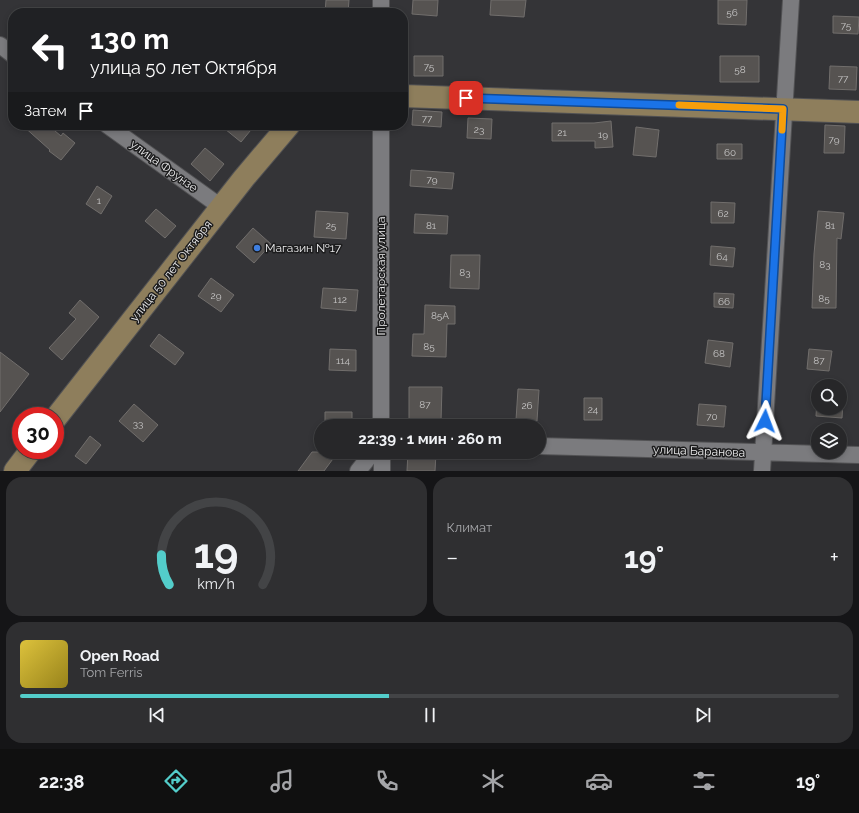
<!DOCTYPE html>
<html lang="ru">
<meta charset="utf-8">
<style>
:root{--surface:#272729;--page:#2f2f31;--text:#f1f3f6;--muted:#a4a5a8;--line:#434446;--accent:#53cdca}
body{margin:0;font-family:Raleway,sans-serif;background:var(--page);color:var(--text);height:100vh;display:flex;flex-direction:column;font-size:15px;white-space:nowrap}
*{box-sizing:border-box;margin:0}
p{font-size:13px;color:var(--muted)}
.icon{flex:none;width:22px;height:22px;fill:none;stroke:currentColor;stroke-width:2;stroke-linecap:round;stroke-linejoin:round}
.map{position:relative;height:471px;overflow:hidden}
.sheet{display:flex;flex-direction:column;gap:6px;padding:6px;background:#151517;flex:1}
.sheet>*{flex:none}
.banner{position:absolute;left:8px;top:8px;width:400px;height:122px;border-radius:16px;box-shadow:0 2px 6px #0003,0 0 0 1px var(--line);background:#202124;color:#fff;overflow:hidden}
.controls{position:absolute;left:811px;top:379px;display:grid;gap:8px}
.controls a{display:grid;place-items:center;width:36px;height:36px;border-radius:50%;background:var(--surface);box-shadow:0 2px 6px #0003,0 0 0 1px var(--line);font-size:20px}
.speed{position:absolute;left:12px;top:407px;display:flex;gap:8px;font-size:20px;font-weight:700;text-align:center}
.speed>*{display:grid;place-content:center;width:52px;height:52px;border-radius:50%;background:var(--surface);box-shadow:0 2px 6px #0003,0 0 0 1px var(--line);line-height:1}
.speed .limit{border:6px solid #d22;background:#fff;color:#111}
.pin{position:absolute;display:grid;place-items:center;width:34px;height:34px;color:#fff;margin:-17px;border-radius:8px;box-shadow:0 2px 6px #0006}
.me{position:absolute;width:44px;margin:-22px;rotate:3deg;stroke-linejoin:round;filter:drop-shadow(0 0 3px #0008)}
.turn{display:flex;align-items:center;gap:14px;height:84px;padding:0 16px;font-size:18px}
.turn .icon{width:52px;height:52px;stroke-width:2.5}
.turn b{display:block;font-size:28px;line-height:34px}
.then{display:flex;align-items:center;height:38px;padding:0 16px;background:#0003;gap:8px;font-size:15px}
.big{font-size:30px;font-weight:700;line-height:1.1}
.sheet .card{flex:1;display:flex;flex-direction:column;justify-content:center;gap:6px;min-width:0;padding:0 14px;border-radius:16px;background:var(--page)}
.sheet .dial{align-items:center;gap:0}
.dial svg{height:104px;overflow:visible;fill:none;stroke:var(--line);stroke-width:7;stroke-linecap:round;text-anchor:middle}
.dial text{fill:var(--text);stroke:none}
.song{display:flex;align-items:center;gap:12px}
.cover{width:48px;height:48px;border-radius:6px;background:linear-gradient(135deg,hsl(50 70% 55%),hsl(50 70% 35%))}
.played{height:4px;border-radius:2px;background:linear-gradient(90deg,var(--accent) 45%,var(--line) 45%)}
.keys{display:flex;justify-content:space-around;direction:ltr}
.heat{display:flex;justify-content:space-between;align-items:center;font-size:22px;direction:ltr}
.sheet .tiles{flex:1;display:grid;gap:6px;grid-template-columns:1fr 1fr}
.card:last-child{grid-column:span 2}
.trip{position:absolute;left:314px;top:419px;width:232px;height:40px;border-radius:20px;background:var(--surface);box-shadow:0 2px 6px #0003,0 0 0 1px var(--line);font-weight:700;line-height:40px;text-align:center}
.tabs{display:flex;height:64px;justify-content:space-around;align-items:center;background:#101010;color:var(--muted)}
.tabs .icon{width:28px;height:28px}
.tabs .current{color:var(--accent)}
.tabs b{font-size:18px;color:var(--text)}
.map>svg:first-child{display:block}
.building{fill:#565351;stroke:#716e6c}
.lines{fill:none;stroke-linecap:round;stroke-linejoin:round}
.minor-casing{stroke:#525254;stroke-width:18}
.secondary-casing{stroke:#525254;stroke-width:24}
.minor{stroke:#7b7b7e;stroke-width:16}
.secondary{stroke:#8e7e5c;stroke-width:22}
.route-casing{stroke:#114b97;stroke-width:10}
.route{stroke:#1a73e8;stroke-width:7}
.slow{stroke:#f59e0b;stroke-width:7}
.shop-dot{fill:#3f7fe0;stroke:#1c1c1d;stroke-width:1.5}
.labels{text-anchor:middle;stroke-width:3;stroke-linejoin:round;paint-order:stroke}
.number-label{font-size:10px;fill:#c6c5c5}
.street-label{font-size:12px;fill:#ebebec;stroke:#1c1c1d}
.poi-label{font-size:12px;fill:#ebebec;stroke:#1c1c1d;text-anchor:start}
</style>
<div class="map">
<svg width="859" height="471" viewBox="0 0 859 471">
<rect width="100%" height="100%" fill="#343437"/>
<path class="building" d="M 326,0 L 349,0 L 348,13 L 325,13 Z
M 413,0 L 438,0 L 437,16 L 412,14 Z
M 491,0 L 526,0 L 524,17 L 490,15 Z
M 718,0 L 747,0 L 746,25 L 718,24 Z
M 833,16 L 859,17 L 858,34 L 833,33 Z
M 414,56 L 443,56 L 443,76 L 414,76 Z
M 720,56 L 759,56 L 759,82 L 720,82 Z
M 830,66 L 857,67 L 856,90 L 829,89 Z
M 413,110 L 442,112 L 441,127 L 412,125 Z
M 468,118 L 492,119 L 491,139 L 467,138 Z
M 611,121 L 613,147 L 595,148 L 595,141 L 552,141 L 552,123 L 594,123 Z
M 22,125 L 48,125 L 61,136 L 63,133 L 75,143 L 61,160 L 49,151 L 50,150 Z
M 220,125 L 255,125 L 241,142 Z
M 825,125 L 845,126 L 844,153 L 824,153 Z
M 636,127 L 659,130 L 656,157 L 633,155 Z
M 717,144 L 742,144 L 742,159 L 717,159 Z
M 205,148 L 224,164 L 210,181 L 191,164 Z
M 411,170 L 454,173 L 452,189 L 410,186 Z
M 97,186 L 112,196 L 101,214 L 86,204 Z
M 711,202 L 735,203 L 734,223 L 711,223 Z
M 156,209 L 176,226 L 165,238 L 145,221 Z
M 316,211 L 348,213 L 346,239 L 314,237 Z
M 818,211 L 844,213 L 841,239 L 837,238 L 836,308 L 812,308 L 814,254 Z
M 415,214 L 448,216 L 447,234 L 414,233 Z
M 253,228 L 271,244 L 254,263 L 236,247 Z
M 711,246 L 735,248 L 733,267 L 710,265 Z
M 451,255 L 480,255 L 479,289 L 450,288 Z
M 211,278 L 234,295 L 221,312 L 198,296 Z
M 323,288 L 358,290 L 356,311 L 321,308 Z
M 714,293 L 734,294 L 733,308 L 714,307 Z
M 80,300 L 99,317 L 62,360 L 49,348 L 76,319 L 69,313 Z
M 425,305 L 455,306 L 455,324 L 447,324 L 446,357 L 412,356 L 413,334 L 424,334 Z
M 159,334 L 184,353 L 175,365 L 150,346 Z
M 708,340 L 733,343 L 730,367 L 705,363 Z
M 330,349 L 356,350 L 356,371 L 329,370 Z
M 809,349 L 832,351 L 829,371 L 807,369 Z
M 0,352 L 29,374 L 0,412 Z
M 409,387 L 442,387 L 441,421 L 409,421 Z
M 518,389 L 539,390 L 537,421 L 516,420 Z
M 584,398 L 602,398 L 602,420 L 584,420 Z
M 817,399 L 818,399 L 818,408 L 840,408 L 840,401 L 843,401 L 842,418 L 816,416 Z
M 134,404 L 158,425 L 143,442 L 119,421 Z
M 699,404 L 726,406 L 724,427 L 697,425 Z
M 325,412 L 352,412 L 352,426 L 325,426 Z
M 90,436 L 101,445 L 86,464 L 75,456 Z
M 312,452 L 338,452 L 324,471 L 298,471 Z
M 408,452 L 436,453 L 435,471 L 407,471 Z"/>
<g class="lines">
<g class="minor-casing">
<path id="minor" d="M 381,13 L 381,0
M 0,45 L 13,55
M 107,125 L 221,207
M 381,125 L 381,426
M 539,446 L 859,455
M 382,452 L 382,471
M 358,471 L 373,452
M 762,471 L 791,0"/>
</g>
<g class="secondary-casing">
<path id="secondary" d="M 403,96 L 859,112
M 55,419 L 244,178 L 289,125
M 15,471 L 31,450"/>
</g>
<use href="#minor" class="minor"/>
<use href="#secondary" class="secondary"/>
</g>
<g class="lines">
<g class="route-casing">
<path id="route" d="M 466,98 L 783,109 L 765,421"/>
</g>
<use href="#route" class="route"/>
<path class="slow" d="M 679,105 L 783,109 L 782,130"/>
</g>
<circle class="shop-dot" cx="257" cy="248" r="4"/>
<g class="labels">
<g class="number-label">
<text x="732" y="16">56</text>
<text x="846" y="29">75</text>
<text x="429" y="70">75</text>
<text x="740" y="73">58</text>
<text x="843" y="82">77</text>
<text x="427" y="122">77</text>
<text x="479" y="133">23</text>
<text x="562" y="136">21</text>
<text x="603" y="138">19</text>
<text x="834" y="143">79</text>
<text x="730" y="156">60</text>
<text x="432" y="183">79</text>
<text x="99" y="204">1</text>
<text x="723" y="217">62</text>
<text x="331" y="229">25</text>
<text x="431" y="229">81</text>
<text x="830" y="229">81</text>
<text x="722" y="260">64</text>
<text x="825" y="268">83</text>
<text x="465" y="276">83</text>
<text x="216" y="299">29</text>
<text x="824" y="302">85</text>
<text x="340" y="303">112</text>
<text x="724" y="305">66</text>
<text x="440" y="319">85А</text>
<text x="429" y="350">85</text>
<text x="719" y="357">68</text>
<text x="343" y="364">114</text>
<text x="819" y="364">87</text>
<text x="425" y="408">87</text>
<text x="527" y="409">26</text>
<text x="593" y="413">24</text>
<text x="712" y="420">70</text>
<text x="138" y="427">33</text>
</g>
<g class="street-label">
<text transform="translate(164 166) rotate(36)" y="4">улица Фрунзе</text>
<text transform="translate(171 271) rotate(-52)" y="4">улица 50 лет Октября</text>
<text transform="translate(381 276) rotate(-90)" y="4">Пролетарская улица</text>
<text transform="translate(699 451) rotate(2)" y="4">улица Баранова</text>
</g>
<g class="poi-label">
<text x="265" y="252">Магазин №17</text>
</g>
</g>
</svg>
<div class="controls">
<a><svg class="icon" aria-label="search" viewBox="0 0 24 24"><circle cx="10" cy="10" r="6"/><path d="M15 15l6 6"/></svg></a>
<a><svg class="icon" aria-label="layers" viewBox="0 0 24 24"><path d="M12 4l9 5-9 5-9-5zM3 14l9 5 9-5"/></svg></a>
</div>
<div class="speed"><div class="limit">30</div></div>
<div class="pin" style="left:466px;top:98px;background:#d93025"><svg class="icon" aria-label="arrive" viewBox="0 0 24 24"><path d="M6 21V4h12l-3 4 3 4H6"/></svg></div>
<svg class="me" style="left:765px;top:421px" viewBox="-20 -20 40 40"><path d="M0-17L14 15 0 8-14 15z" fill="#1a73e8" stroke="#fff" stroke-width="4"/></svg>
<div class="trip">22:39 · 1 мин · 260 m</div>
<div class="banner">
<div class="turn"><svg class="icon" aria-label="left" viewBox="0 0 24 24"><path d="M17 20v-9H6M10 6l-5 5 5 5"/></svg><div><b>130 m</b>улица 50 лет Октября</div></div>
<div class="then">Затем<svg class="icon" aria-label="arrive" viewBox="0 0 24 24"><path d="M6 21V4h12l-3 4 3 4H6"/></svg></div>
</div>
</div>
<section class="sheet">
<div class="tiles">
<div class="card dial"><svg viewBox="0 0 100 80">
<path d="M14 69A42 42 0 1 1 86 69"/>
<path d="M14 69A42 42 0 0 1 8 46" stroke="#53cdca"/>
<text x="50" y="56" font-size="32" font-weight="700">19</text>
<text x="50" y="72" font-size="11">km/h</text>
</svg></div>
<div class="card"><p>Климат</p>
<div class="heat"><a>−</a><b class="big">19°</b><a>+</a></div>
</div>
<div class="card">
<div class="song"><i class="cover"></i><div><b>Open Road</b><p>Tom Ferris</p></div></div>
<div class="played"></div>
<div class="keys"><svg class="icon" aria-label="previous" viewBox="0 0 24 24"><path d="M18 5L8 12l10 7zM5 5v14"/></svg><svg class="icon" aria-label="pause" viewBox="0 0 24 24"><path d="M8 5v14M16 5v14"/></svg><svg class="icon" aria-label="next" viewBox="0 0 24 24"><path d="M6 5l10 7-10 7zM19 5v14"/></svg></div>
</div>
</div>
</section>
<nav class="tabs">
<b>22:38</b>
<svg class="icon current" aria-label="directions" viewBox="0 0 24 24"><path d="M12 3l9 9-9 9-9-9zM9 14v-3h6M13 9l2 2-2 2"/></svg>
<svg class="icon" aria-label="music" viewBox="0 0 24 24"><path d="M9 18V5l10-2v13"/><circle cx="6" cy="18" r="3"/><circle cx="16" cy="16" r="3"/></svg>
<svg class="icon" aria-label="phone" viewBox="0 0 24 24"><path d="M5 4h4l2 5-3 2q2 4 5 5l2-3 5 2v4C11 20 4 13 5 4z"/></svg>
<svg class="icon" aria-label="climate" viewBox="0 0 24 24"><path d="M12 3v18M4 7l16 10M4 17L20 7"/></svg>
<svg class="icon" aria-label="car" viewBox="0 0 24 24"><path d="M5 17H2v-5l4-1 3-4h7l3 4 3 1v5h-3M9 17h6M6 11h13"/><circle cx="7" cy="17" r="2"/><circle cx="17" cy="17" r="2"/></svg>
<svg class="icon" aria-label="filters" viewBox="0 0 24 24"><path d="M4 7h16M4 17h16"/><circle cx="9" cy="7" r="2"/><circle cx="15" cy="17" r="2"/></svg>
<b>19°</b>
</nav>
